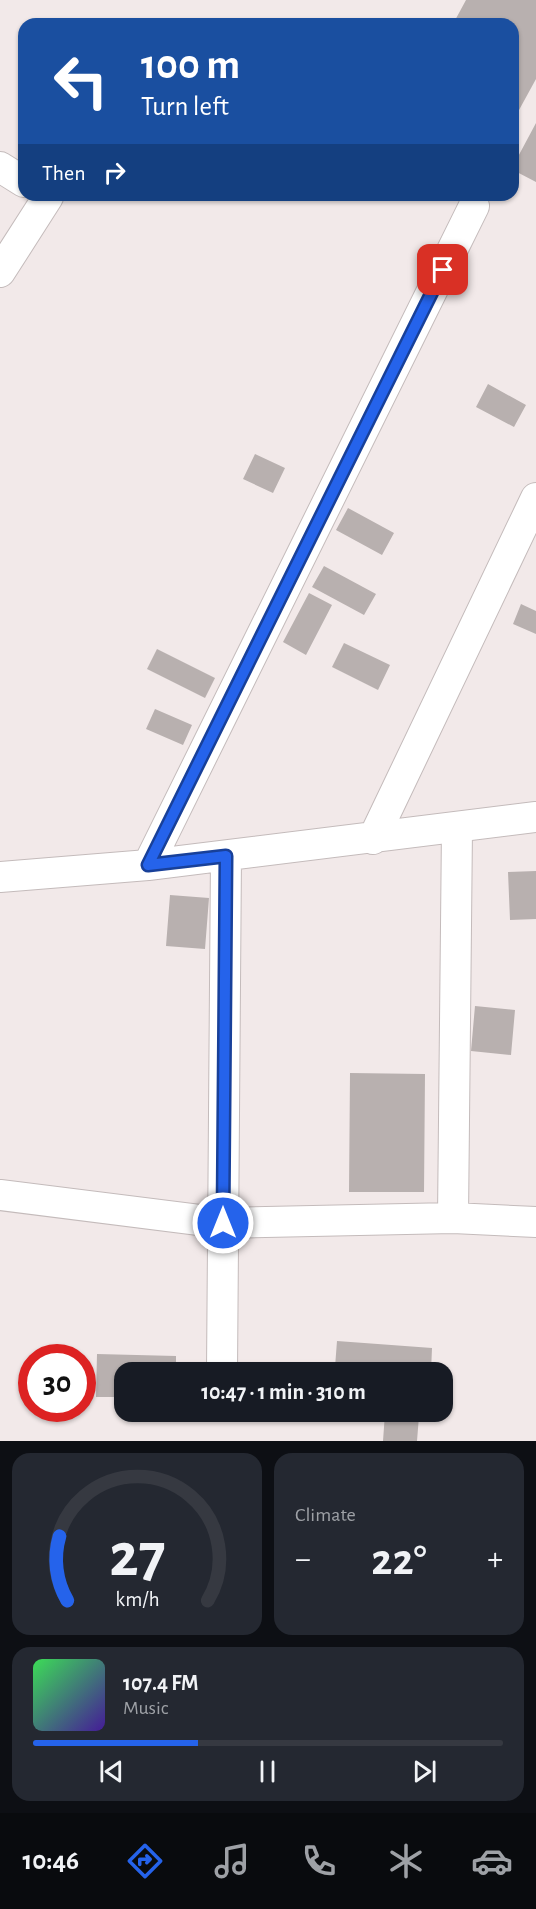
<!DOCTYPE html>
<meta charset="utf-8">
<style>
:root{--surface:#171b24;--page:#242831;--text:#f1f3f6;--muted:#9ea1a6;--line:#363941;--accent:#2563eb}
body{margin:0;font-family:"Alegreya Sans",sans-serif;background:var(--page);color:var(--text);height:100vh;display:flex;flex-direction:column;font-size:22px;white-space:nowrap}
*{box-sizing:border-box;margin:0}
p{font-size:20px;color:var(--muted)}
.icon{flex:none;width:33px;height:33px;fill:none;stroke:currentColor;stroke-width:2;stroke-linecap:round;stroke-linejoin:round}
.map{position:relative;height:1441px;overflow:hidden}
.side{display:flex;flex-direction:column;gap:12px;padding:12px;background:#0d0f14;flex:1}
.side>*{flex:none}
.hud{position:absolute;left:18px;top:18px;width:501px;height:183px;border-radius:18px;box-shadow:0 2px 4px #0004;background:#1a4fa0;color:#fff;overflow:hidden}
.speed{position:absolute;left:18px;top:1344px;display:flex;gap:12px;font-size:30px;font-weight:700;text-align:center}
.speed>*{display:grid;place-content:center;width:78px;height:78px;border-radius:50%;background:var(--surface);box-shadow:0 2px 4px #0004;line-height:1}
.speed .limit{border:9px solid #d22;background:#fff;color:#111}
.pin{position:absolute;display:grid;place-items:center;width:51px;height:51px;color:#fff;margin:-26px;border-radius:12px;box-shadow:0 3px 9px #0006}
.me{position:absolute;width:66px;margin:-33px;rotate:0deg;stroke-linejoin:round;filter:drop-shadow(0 0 4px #0008)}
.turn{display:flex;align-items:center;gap:21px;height:126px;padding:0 24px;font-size:27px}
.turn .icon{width:78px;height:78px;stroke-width:2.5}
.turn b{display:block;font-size:42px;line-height:51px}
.then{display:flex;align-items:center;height:57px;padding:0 24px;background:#0003;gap:12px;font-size:22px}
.big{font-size:45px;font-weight:600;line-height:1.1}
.side .card{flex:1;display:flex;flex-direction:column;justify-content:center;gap:9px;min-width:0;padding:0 21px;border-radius:18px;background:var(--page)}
.side .dial{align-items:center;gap:0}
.dial svg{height:156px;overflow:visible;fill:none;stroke:var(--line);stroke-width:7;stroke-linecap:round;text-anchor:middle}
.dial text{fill:var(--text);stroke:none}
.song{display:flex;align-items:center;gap:18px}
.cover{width:72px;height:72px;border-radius:9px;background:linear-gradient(135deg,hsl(130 70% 55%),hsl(260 70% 35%))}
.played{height:6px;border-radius:3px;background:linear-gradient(90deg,var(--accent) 35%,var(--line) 35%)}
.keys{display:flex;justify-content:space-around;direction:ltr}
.heat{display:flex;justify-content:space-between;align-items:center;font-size:33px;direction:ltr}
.side .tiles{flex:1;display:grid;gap:12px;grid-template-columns:1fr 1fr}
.card:last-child{grid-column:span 2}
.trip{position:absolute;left:114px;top:1362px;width:339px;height:60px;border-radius:18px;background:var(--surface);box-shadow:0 2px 4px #0004;font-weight:600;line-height:60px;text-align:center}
.dock{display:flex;height:96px;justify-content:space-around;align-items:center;background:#090b0e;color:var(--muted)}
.dock .icon{width:42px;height:42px}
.dock .active{color:var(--accent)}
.dock b{font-size:27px;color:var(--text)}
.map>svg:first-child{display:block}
.building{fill:#b8b0af}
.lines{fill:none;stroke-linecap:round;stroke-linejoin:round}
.minor-casing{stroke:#c4bbbb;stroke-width:32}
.minor{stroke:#fff;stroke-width:30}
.route-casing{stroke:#184099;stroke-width:15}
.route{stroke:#2563eb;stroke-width:10}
</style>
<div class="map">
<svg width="536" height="1441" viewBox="0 0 536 1441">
<rect width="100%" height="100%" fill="#f2e9e9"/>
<path class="building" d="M 466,0 L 536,0 L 536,79 L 513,121 L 513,24 L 453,24 Z
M 536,123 L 536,182 L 513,170 L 513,166 Z
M 488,384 L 526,405 L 514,427 L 476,407 Z
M 255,454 L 285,468 L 273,493 L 243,479 Z
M 348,508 L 394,533 L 382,555 L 336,530 Z
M 324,566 L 376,594 L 364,615 L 312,587 Z
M 309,593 L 332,605 L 306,655 L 283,642 Z
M 521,604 L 536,611 L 536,634 L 513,624 Z
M 344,643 L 390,665 L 378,690 L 332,667 Z
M 157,649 L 215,678 L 205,698 L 147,669 Z
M 155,709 L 192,725 L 183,745 L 146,729 Z
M 536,871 L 536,919 L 510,920 L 508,872 Z
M 170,895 L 209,898 L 205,949 L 166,946 Z
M 475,1006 L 515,1010 L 511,1055 L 471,1051 Z
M 350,1073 L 425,1074 L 424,1192 L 349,1192 Z
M 337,1341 L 432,1348 L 431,1372 L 335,1367 Z
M 97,1354 L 176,1356 L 176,1372 L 124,1372 L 124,1397 L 96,1397 Z
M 211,1412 L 230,1412 L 230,1419 L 211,1419 Z
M 385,1413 L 419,1416 L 417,1441 L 383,1441 Z"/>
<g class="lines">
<g class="minor-casing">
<path id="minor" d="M 0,167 L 24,182
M 0,272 L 48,197 L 44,195
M 373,839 L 536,498
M 148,865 L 474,206
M 0,877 L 148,865 L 536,817
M 0,1195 L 223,1223 L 453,1218 L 536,1222
M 453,1218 L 457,828
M 222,1372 L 226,856"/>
</g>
<use href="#minor" class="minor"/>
</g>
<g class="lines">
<g class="route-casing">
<path id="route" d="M 223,1223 L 226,856 L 148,865 L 443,270"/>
</g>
<use href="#route" class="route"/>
</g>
</svg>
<div class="speed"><div class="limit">30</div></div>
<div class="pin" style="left:443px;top:270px;background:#d93025"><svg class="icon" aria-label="arrive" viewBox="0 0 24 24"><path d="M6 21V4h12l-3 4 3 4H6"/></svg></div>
<svg class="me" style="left:223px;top:1223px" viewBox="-20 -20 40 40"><circle r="17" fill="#2563eb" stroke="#fff" stroke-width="3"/><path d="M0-11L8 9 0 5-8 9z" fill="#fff"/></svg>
<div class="trip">10:47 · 1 min · 310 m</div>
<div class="hud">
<div class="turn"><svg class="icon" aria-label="left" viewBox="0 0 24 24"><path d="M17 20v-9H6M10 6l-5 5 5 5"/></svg><div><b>100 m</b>Turn left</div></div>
<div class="then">Then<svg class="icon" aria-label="right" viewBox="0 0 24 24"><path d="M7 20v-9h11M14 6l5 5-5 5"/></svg></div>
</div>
</div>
<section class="side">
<div class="tiles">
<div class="card dial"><svg viewBox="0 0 100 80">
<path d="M14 69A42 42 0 1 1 86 69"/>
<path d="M14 69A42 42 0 0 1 10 36" stroke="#2563eb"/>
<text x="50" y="56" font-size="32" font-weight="700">27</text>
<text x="50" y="72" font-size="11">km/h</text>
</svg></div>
<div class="card"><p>Climate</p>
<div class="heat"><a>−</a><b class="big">22°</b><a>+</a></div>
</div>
<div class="card">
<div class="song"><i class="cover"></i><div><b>107.4 FM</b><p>Music</p></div></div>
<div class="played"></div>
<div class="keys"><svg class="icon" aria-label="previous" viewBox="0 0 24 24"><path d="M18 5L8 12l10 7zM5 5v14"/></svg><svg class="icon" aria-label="pause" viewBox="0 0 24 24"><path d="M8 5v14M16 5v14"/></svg><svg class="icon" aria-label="next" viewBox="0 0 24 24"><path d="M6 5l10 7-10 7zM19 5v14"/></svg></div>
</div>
</div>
</section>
<nav class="dock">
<b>10:46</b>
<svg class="icon active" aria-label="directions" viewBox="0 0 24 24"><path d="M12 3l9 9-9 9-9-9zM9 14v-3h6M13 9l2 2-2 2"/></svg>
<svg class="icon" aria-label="music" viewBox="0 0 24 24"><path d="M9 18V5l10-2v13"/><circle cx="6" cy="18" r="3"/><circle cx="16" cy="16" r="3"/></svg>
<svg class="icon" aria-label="phone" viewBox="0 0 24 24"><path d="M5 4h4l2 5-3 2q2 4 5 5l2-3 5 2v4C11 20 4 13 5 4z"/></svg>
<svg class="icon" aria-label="climate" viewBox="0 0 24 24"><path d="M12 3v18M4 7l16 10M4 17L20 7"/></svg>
<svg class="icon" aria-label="car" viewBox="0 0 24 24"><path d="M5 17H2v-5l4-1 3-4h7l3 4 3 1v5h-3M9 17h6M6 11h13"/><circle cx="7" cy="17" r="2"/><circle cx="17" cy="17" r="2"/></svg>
</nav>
